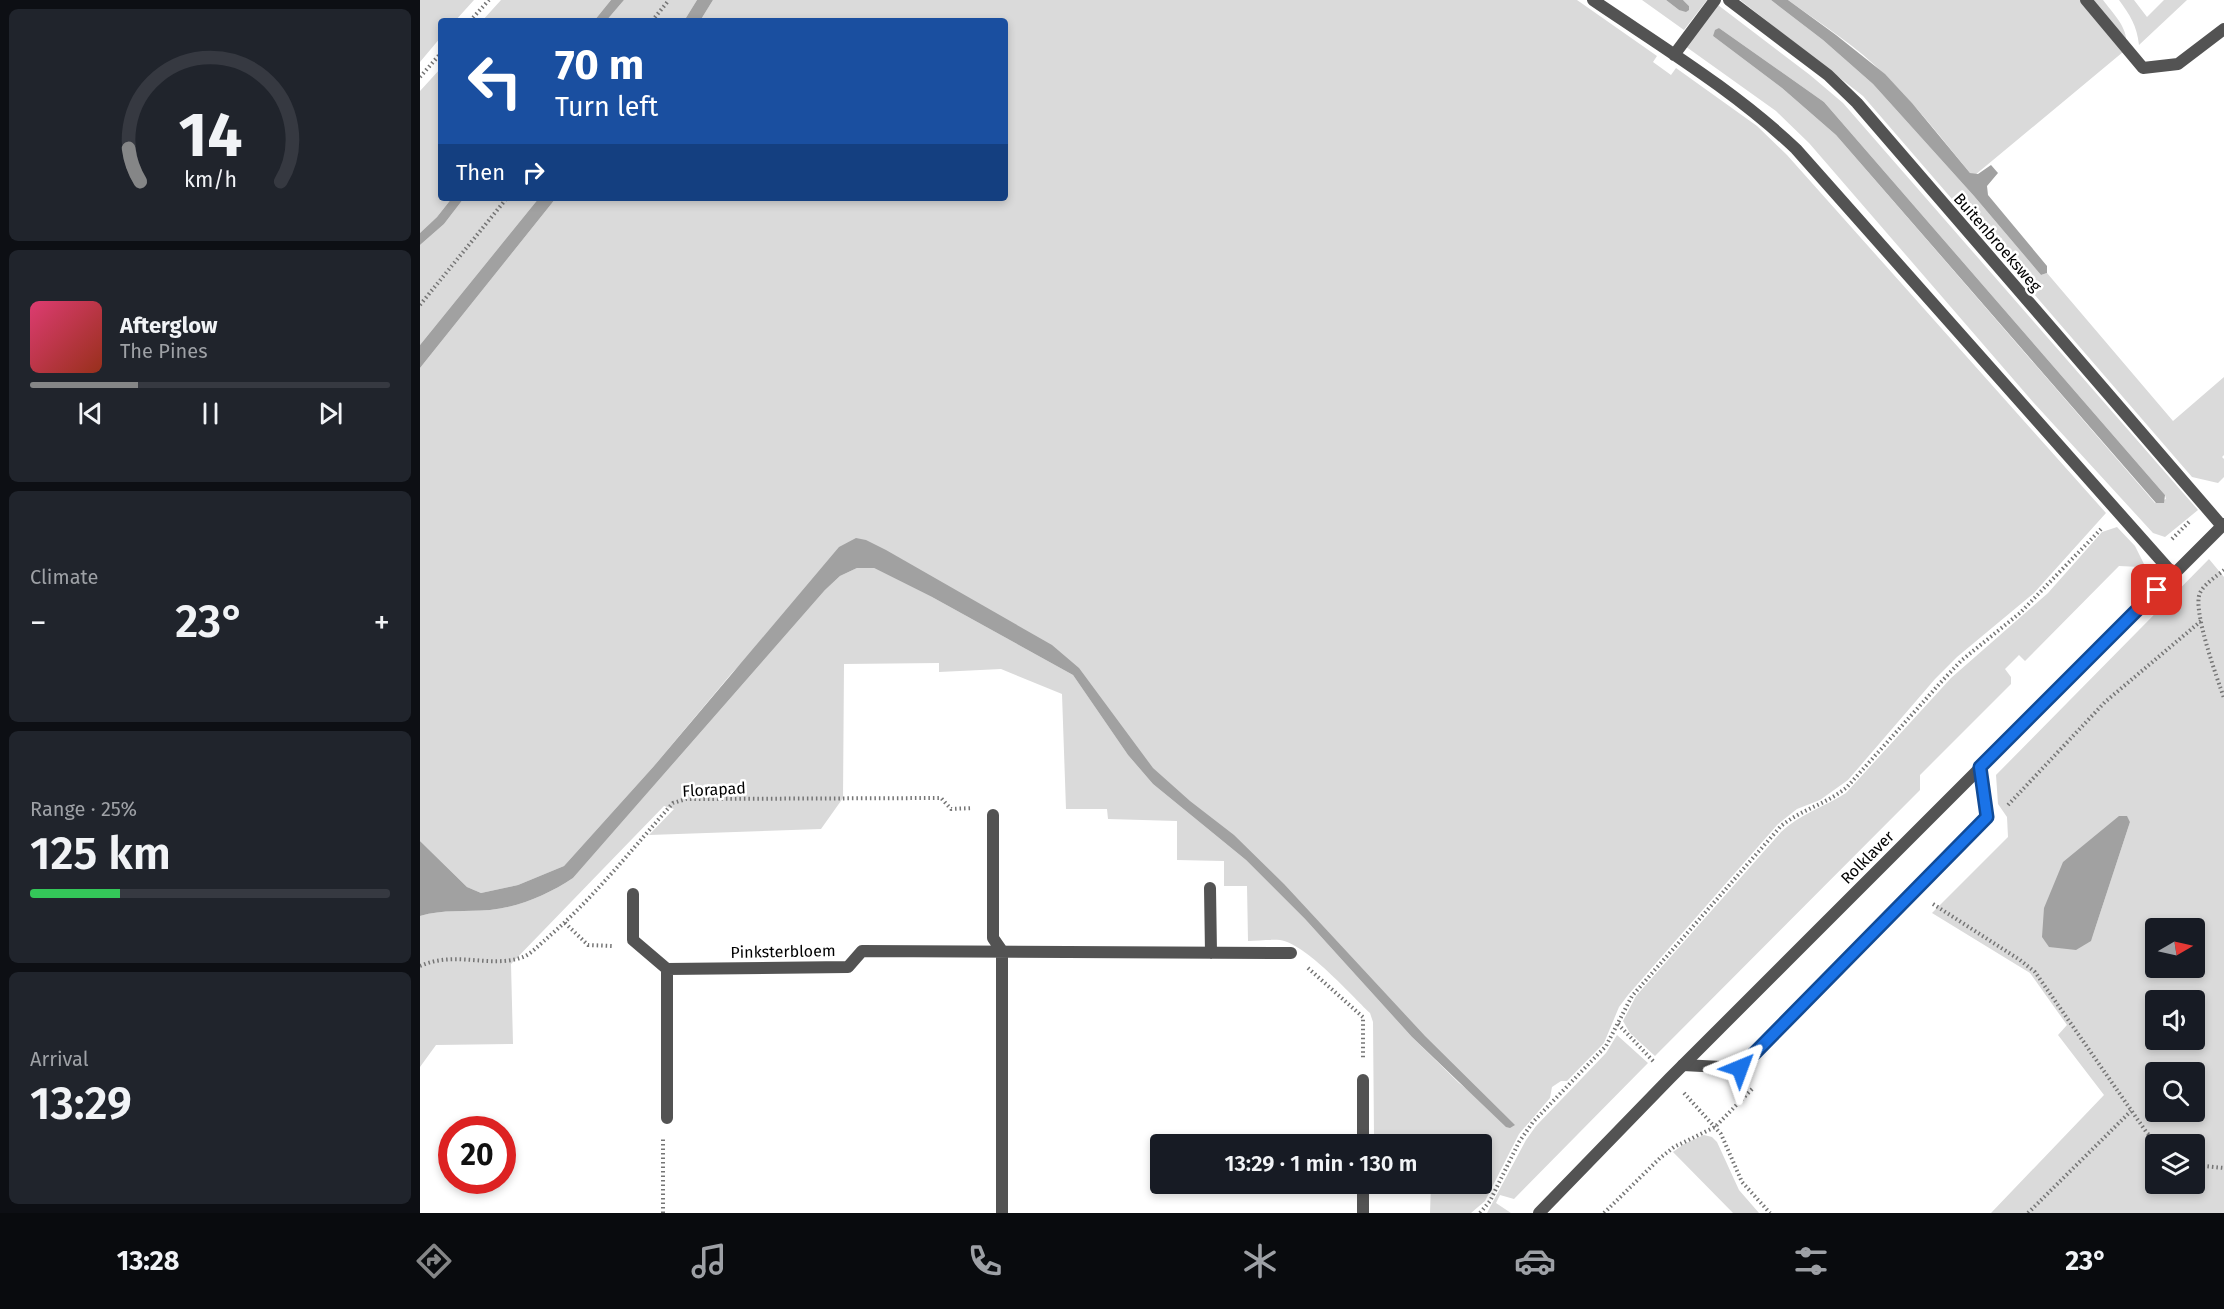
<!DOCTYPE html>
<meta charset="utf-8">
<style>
:root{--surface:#171b24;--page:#20242c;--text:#f1f3f6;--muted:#9ea1a6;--line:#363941;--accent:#858687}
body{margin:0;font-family:"Fira Sans",sans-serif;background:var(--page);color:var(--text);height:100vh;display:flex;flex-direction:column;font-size:22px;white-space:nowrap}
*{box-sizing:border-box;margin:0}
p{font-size:20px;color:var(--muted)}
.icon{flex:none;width:33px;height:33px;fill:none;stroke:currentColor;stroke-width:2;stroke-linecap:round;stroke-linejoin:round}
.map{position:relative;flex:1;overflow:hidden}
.panel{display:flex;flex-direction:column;gap:9px;padding:9px;background:#0d0f14;width:420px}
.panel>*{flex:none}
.hud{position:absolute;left:18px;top:18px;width:570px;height:183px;border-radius:6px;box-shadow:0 3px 9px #0003;background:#1a4fa0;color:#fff;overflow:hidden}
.needle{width:39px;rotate:81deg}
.buttons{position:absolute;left:1725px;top:918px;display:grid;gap:12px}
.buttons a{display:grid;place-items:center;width:60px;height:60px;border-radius:6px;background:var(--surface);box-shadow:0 3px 9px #0003;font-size:30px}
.speed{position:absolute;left:18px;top:1116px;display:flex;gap:12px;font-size:30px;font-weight:700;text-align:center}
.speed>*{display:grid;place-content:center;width:78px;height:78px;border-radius:50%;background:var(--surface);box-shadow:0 3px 9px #0003;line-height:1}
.speed .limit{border:9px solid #d22;background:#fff;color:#111}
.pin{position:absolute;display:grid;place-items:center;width:51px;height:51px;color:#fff;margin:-26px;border-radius:12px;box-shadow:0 3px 9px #0006}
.me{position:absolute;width:66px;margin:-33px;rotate:44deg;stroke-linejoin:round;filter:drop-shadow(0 0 4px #0008)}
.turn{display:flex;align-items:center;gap:21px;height:126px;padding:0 18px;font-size:27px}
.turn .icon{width:78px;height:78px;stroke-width:2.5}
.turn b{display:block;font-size:42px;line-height:51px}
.then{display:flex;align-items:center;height:57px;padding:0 18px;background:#0003;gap:12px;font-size:22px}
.big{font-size:45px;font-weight:600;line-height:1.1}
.panel .widget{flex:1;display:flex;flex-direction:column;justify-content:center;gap:9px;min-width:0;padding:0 21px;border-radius:9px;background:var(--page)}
.panel .dial{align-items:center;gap:0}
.dial svg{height:156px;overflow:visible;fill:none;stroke:var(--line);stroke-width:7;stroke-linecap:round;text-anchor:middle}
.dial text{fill:var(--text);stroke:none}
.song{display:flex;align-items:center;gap:18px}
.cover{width:72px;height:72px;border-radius:9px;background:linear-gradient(135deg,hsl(340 70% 55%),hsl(10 70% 35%))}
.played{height:6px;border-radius:3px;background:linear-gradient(90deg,var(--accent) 30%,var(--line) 30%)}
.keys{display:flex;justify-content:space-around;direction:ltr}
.heat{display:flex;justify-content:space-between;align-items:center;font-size:33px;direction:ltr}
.charge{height:9px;border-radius:4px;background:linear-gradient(90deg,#34c759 25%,var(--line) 0)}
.trip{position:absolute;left:730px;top:1134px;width:342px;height:60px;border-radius:6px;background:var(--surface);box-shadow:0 3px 9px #0003;font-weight:600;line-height:60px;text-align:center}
.tab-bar{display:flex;height:96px;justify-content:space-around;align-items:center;background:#090b0e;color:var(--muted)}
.tab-bar .icon{width:42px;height:42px}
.tab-bar .selected{color:var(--accent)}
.tab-bar b{font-size:27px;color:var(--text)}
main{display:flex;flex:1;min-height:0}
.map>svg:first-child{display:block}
.green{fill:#dadada;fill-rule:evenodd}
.water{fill:#a1a1a1}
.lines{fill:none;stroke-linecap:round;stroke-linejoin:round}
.path{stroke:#757575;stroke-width:4;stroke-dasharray:1.5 3;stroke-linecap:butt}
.service{stroke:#535353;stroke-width:12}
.minor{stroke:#535353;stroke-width:12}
.tertiary{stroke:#535353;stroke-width:12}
.route-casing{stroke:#114b97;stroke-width:15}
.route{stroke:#1a73e8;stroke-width:10}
.labels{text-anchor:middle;stroke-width:5;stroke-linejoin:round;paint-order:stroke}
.street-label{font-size:16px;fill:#000;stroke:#fff}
</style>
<main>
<section class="panel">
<div class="widget dial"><svg viewBox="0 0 100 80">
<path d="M14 69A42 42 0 1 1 86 69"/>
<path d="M14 69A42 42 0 0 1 8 52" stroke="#858687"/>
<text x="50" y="56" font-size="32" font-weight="700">14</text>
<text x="50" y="72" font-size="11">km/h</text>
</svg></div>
<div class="widget">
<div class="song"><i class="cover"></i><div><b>Afterglow</b><p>The Pines</p></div></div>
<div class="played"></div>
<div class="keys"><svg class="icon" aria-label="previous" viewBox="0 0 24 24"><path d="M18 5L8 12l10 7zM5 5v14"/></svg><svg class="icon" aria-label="pause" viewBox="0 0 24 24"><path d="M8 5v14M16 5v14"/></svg><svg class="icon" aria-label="next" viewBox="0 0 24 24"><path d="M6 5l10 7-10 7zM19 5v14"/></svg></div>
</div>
<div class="widget"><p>Climate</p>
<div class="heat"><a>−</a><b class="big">23°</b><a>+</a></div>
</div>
<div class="widget"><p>Range · 25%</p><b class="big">125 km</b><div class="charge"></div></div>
<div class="widget"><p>Arrival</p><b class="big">13:29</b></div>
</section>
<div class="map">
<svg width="1804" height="1213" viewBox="0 0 1804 1213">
<rect width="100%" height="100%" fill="#fff"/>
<path class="green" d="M 0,0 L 54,0 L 35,21 L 21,21 L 21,37 L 0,62 Z
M 81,0 L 191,0 L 174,21 L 62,21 Z
M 204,0 L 277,0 L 264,21 L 186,21 Z
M 293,0 L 1157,0 L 1237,56 L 1233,62 L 1251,75 L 1256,68 L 1337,126 L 1367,155 L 1686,513 L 1614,593 L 1537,657 L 1515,679 L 1428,780 L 1400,800 L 1377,809 L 1358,824 L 1208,995 L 1199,1007 L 1184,1043 L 1147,1081 L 1141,1081 L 1132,1087 L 1130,1098 L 1099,1134 L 1065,1201 L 1051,1213 L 1010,1213 L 1011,1184 L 1062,1184 L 1062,1144 L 987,1144 L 987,1136 L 954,1137 L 953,1022 L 950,1013 C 931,995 886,944 860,940 C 850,939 838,941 828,941 L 827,886 L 804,886 L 804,861 L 757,860 L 757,821 L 688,819 L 687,809 L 646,809 L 642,694 L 581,669 L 519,672 L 519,663 L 424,664 L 423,798 L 401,829 L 229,835 L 254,809 L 244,806 L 91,964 L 93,1044 L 16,1045 L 0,1067 L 0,916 C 23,909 46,912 70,910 C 100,907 129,894 153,878 L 405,590 L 420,576 L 437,568 L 454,568 L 512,597 L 653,675 L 708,755 L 733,784 L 826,860 L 885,919 L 992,1037 L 1039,1083 L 1088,1122 L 920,950 L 851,876 L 739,779 L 652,667 L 435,547 L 311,674 L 234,766 L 144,866 L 98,885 L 61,893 L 47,887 L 0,841 L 0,368 L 136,198 L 585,198 L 585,21 L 280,21 Z
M 1222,0 L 1246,0 L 1259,10 L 1269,6 L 1263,0 L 1287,0 L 1264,30 Z
M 1320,0 L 1351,0 L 1403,40 L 1453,84 L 1554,196 L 1621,275 L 1627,273 L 1753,421 L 1804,377 L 1804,455 L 1802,457 L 1804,459 L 1804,477 L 1798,483 L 1772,477 L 1443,96 Z
M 1368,0 L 1683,0 C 1694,15 1714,33 1703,52 L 1555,175 L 1550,173 C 1523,140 1497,106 1466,76 C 1438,47 1401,24 1368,0 Z
M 1699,0 L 1714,0 L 1727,17 L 1744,0 L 1767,0 L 1719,45 C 1717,26 1710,15 1699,0 Z
M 1298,5 L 1390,75 L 1423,103 L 1778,510 L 1745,537 L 1733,533 L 1613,402 L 1389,143 L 1356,111 L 1265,46 ZM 1299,28 L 1404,102 L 1745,495 L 1746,499 L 1735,503 L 1416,135 L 1362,88 L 1293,36 Z
M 21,68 L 21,198 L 32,198 L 17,217 L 0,233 L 0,91 Z
M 44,198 L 119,198 L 0,345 L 0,245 L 24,224 Z
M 1697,527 L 1715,546 L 1724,564 L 1720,567 L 1699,566 L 1605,661 L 1599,655 L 1585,669 L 1591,677 L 1591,684 L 1500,775 L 1500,790 L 1235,1056 L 1210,1033 L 1203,1021 L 1216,996 L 1361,832 C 1380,814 1404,807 1426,793 L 1531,678 L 1628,593 L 1682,532 Z
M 1789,559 L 1804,577 L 1804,1213 L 1571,1213 L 1684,1095 L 1638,1035 L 1647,1025 L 1610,973 L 1512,913 L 1588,837 L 1587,817 L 1578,804 L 1576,775 ZM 1707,817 L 1710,822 L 1671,941 ZM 1736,928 L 1774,928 L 1774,968 L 1736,968 ZM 1736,1000 L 1774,1000 L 1774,1040 L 1736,1040 ZM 1736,1072 L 1774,1072 L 1774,1112 L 1736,1112 ZM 1736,1144 L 1774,1144 L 1774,1184 L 1736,1184 Z
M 1197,1035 L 1228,1063 L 1094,1199 L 1080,1195 L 1076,1203 L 1091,1213 L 1067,1213 L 1106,1140 L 1116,1126 L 1186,1053 Z
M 1284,1135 L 1292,1137 L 1297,1142 L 1319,1190 L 1339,1213 L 1313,1213 L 1253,1152 L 1264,1144 Z"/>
<path class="water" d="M 191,0 L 204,0 L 186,21 L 174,21 Z
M 277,0 L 293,0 L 280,21 L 264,21 Z
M 1246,0 L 1263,0 L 1269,6 L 1269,10 L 1266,12 L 1259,10 Z
M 1351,0 L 1368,0 L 1416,35 L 1465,74 L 1492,103 L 1550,173 L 1558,174 L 1571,165 L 1578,173 L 1567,186 L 1568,195 L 1627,266 L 1627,273 L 1621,275 L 1554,196 L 1453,84 L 1403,40 Z
M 1299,28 L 1404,102 L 1745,495 L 1744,503 L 1736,503 L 1416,135 L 1362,88 L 1293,36 L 1295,30 Z
M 32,198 L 44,198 L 24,224 L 0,245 L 0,233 L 17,217 Z
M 119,198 L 136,198 L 0,368 L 0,345 Z
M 436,538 L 446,540 L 466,550 L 632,645 L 659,668 L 733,768 L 770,801 L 814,835 L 864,884 L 1005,1036 L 1095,1125 L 1090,1128 L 1086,1127 L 992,1037 L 885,919 L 826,860 L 733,784 L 708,755 L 653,675 L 512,597 L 454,568 L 437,568 L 420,576 L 405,590 L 153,878 C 129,894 100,907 70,910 C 46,912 23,909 0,916 L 0,841 L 47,887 L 61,893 L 98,885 L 144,866 L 234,766 L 419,547 Z
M 1699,816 L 1707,816 L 1710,822 L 1671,941 L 1656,950 L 1629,947 L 1622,937 L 1624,908 L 1643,862 Z"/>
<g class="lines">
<path class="path" d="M 50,21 L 69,0
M 232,21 L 249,0
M 0,77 L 21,53
M 0,305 L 87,198
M 1752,539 L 1770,521
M 1804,570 C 1797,576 1784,584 1780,593 C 1772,609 1797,678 1804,698
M 1588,805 L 1685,702 L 1781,621
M 1513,904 L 1600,960 L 1615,972 L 1727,1133 L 1739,1144
M 145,923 L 168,945 L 192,946
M 0,966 C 36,950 70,969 103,957 C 111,954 119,945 125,940 C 172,900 212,849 253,803 L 266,799 L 521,798 L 531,809 L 553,808
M 888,968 L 943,1017 L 943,1058
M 1198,1024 L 1234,1062
M 1264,1093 L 1301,1134 L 1322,1182 L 1350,1213
M 1774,1165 L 1804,1168
M 243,1213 L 243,1139
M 1060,1213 L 1070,1201 L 1099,1142 L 1113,1122 L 1186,1046 L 1212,996 L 1361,826 C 1382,809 1407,804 1427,787 L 1522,681 L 1542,660 L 1600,613 L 1683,527
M 1184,1213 L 1240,1158 L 1254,1147 L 1295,1127 L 1334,1087
M 1608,1213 L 1711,1111"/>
<path class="service" d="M 1263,1065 L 1320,1068 L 1567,817 L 1560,767"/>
<path class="minor" d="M 1173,0 C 1242,47 1315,91 1376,149 L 1753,574
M 1309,0 L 1408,75 L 1437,103 L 1802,526
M 1666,0 L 1723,68 L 1758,64 L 1804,29
M 1254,55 L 1295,0
M 573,815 L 573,938 L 582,951 L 582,1213
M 790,888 L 791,953
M 213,894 L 213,940 L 247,969 L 428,967 L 442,951 L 871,953
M 247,969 L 247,1118
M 943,1144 L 943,1080
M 943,1213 L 943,1184"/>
<path class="tertiary" d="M 1119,1213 L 1250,1078 L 1804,524"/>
</g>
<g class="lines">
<g class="route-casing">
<path id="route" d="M 1320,1068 L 1567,817 L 1560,767 L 1737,590"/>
</g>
<use href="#route" class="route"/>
</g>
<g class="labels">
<g class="street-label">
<text transform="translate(1578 242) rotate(49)" y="6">Buitenbroeksweg</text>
<text transform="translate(294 789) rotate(-3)" y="6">Florapad</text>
<text transform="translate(1447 857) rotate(-45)" y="6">Rolklaver</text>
<text transform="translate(363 951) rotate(-1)" y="6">Pinksterbloem</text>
</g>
</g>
</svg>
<div class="buttons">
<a><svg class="needle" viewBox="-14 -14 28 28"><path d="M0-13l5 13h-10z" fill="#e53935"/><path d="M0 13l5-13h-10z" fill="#9ea1a6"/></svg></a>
<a><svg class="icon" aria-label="sound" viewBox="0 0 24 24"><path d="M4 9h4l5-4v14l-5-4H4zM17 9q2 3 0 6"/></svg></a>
<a><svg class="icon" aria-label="search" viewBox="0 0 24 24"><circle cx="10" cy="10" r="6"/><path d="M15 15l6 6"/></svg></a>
<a><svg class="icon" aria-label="layers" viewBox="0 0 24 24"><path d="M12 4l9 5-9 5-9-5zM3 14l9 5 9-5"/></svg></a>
</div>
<div class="speed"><div class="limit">20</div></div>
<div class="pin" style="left:1737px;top:590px;background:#d93025"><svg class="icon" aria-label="arrive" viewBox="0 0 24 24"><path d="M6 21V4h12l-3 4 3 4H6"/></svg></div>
<svg class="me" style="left:1320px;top:1068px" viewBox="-20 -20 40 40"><path d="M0-17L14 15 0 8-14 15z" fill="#1a73e8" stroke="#fff" stroke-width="4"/></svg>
<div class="trip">13:29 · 1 min · 130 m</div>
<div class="hud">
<div class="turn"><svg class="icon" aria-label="left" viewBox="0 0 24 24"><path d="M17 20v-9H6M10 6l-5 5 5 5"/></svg><div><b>70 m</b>Turn left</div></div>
<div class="then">Then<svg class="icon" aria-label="right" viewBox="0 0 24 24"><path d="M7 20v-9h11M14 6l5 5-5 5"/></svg></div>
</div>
</div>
</main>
<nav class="tab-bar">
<b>13:28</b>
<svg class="icon selected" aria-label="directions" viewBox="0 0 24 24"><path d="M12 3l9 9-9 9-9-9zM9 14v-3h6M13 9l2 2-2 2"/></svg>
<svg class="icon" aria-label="music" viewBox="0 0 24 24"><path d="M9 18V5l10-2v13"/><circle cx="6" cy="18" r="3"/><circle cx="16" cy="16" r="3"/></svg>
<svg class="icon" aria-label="phone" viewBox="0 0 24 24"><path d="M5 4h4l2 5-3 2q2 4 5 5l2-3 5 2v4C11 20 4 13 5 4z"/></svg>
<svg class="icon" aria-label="climate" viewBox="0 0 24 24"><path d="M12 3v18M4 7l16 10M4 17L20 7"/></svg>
<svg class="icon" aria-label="car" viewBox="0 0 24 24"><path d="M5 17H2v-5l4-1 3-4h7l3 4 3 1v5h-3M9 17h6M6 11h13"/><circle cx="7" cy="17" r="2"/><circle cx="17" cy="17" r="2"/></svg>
<svg class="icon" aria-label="filters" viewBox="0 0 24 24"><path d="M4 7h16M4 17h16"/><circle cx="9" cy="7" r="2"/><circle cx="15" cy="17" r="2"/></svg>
<b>23°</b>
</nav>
